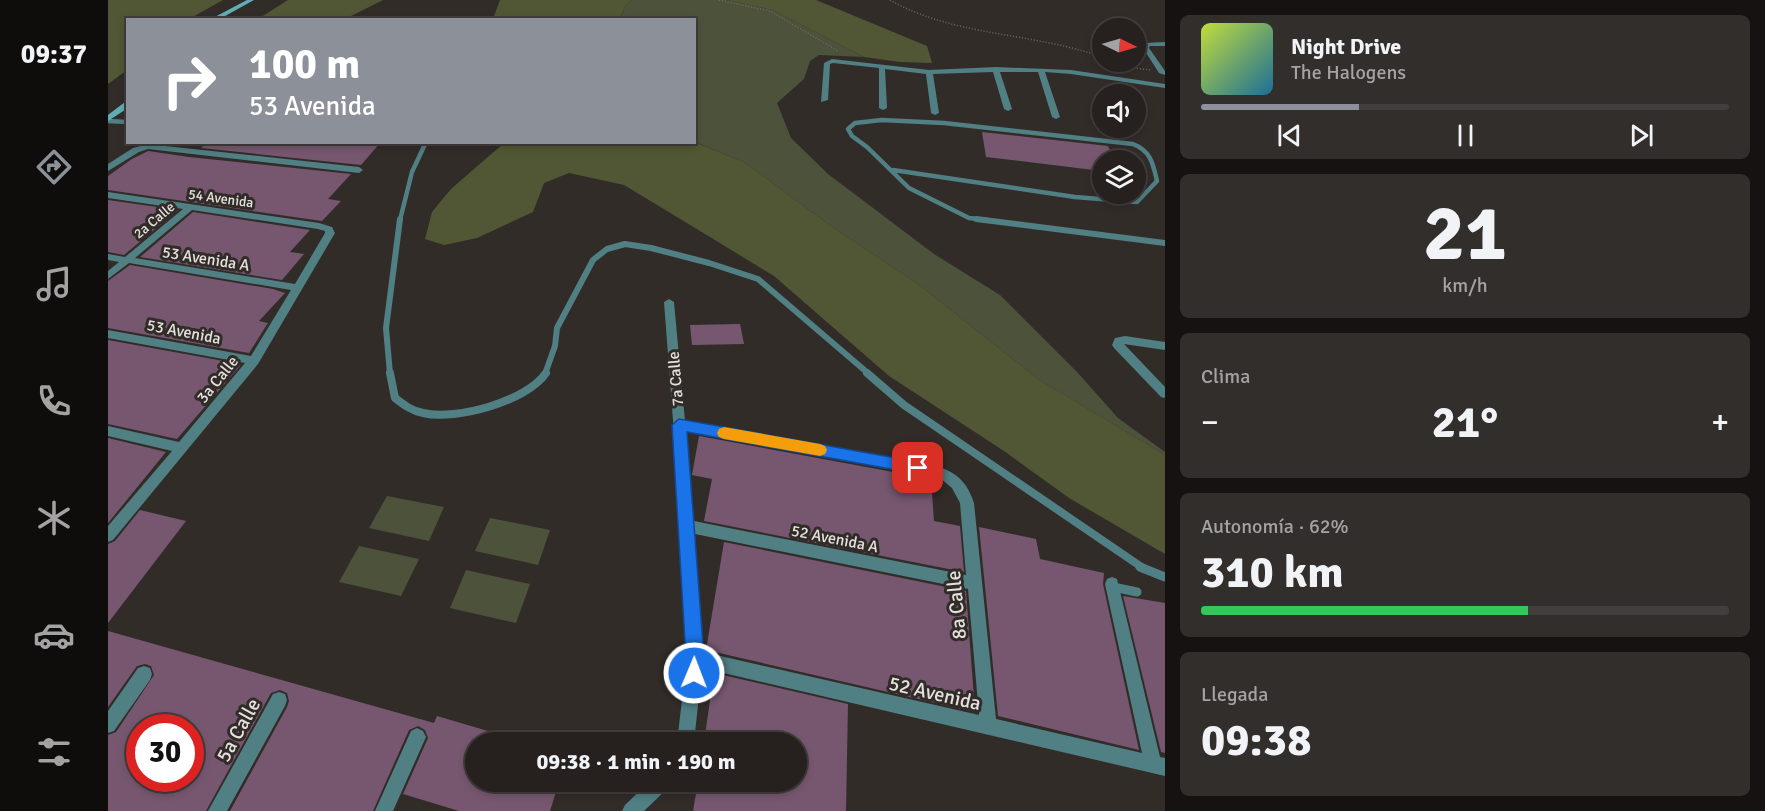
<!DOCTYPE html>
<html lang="es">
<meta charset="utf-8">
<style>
:root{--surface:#26211f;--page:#322e2c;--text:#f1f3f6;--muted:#a4a3a4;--line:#423e3d;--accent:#8c9099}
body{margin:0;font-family:Signika,sans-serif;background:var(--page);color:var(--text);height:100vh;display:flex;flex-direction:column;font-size:22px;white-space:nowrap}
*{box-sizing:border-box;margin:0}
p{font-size:20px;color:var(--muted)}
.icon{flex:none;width:33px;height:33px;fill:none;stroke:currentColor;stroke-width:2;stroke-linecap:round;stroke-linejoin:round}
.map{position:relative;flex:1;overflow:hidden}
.drawer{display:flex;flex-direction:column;gap:15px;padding:15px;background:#151211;width:600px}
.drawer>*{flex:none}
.banner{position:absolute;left:18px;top:18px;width:570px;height:126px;border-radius:0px;box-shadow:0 3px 9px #0003,0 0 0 2px var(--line);background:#8c9099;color:#fff;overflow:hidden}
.needle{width:39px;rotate:95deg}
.buttons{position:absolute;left:984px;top:18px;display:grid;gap:12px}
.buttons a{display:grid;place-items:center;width:54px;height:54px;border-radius:50%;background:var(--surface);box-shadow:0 3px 9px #0003,0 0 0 2px var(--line);font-size:30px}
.speed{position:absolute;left:18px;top:714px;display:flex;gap:12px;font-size:30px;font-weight:700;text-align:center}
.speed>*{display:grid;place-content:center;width:78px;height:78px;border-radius:50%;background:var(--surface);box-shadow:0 3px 9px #0003,0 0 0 2px var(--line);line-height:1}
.speed .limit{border:9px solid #d22;background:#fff;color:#111}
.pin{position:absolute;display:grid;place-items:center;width:51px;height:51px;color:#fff;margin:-26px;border-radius:12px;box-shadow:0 3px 9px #0006}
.me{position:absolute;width:66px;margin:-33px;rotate:1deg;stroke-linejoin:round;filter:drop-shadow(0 0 4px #0008)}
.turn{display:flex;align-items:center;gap:21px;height:126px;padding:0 24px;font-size:27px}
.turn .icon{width:78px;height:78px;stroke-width:2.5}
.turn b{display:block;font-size:42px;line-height:51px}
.big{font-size:45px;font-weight:700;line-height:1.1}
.drawer .card{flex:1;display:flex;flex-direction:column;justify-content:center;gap:9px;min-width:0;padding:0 21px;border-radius:9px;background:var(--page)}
.drawer .dial{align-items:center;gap:0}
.dial b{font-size:78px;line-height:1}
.song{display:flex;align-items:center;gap:18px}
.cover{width:72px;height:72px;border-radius:9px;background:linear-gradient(135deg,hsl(70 70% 55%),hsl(200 70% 35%))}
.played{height:6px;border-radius:3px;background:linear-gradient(90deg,var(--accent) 30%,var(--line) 30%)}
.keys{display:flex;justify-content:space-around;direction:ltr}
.heat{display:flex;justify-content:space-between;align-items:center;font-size:33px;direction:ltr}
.charge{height:9px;border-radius:4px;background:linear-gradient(90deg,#34c759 62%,var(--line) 0)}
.trip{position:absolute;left:357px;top:732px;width:342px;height:60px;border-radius:30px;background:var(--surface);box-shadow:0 3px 9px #0003,0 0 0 2px var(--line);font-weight:700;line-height:60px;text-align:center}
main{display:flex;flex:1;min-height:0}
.tab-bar{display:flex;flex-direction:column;width:108px;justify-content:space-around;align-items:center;background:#0f0d0c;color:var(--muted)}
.tab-bar .icon{width:42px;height:42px}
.tab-bar .current{color:var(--accent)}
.tab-bar b{font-size:27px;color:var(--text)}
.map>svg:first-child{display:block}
.green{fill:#4d523b}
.forest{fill:#515734}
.building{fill:#76576f;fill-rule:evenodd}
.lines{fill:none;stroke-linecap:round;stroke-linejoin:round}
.path{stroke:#6e6966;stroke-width:1.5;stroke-dasharray:1 2;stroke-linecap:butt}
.lane-far3{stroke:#507f84;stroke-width:4.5}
.lane-far2{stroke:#507f84;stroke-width:6}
.lane-far1{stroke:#507f84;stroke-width:8}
.lane{stroke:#507f84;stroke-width:9}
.street{fill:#507f84;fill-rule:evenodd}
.secondary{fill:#60aeb5;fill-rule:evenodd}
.route{fill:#1a73e8;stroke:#114b97;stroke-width:1.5}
.slow{fill:#f59e0b}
.labels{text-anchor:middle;stroke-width:6;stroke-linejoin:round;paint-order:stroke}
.far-street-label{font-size:14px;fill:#e5e1df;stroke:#322c29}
.street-label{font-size:16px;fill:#e5e1df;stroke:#322c29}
.near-street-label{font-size:20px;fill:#e5e1df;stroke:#322c29}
</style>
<main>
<nav class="tab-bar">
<b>09:37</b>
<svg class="icon current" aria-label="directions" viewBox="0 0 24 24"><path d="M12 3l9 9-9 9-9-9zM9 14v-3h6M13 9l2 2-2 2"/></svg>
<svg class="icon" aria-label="music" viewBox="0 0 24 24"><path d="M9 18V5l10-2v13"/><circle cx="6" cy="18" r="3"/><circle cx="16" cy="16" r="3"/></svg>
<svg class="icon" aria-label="phone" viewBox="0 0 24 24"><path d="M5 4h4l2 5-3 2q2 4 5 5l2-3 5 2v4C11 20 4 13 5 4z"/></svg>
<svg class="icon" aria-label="climate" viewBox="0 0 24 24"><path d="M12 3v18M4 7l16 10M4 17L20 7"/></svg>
<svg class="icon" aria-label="car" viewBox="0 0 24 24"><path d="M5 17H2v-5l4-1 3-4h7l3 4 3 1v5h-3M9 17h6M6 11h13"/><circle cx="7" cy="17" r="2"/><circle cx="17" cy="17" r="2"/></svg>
<svg class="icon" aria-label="filters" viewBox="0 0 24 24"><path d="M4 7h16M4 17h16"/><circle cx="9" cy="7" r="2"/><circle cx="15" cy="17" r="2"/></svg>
</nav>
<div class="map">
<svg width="1057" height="811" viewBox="0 0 1057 811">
<rect width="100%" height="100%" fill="#322c29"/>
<path class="green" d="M 524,0 L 619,0 L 665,10 L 756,57 L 711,55 L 702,61 L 696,79 L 669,103 L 683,138 L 720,174 L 826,254 L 892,295 L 970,373 L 1010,418 L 1057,452 L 1057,455 L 930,379 L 810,284 L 720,224 L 636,162 L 587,142 L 586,20 L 512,20 L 517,6 Z
M 279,496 L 336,507 L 321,541 L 261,528 Z
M 382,518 L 442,530 L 430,565 L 367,551 Z
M 251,546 L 311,559 L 293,596 L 231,582 Z
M 358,570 L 422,584 L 408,623 L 342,608 Z"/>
<path class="forest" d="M 0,0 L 115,0 L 81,19 L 20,20 L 19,70 L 0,84 Z
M 180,0 L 275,0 L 237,19 L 150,19 Z
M 392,0 L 524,0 L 517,6 L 512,19 L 385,19 Z
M 619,0 L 708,0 L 819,46 L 824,63 L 792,62 L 756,57 L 665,10 Z
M 586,142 L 636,162 L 720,224 L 810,284 L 930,379 L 1057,455 L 1057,554 L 961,498 L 896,451 L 781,376 L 666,276 L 574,220 L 516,185 L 461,173 L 436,183 L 425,212 L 369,238 L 336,245 L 317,239 L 324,212 L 343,189 L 396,143 Z"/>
<path class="building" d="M 874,132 L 1000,146 L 1006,160 L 994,160 L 994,171 L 878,157 Z
M 100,142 L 273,142 L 253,165 L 93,148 Z
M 40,151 L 81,157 L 243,174 L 220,199 L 233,201 L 214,221 L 0,190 L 0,176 L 24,159 Z
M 0,200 L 70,210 L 16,255 L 0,252 Z
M 85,212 L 202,230 L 182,252 L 196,254 L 174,280 L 32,257 Z
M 22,265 L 165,289 L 177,293 L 151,321 L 160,323 L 141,353 L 0,328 L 0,281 Z
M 632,324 L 636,344 L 584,345 L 582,325 Z
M 0,340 L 132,364 L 132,366 L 69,439 L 0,424 Z
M 591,436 L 823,479 L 826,521 L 852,526 L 856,572 L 596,521 L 604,479 L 584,475 Z
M 0,438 L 58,452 L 0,523 Z
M 32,510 L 78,521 L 0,623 L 0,544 L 7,541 Z
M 871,527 L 928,539 L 932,559 L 996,573 L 995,584 L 1031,750 L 890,716 Z
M 616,542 L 858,591 L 867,712 L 598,650 Z
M 1015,596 L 1057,603 L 1057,753 L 1053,752 Z
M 0,631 L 326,723 L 329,716 L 407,739 L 407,742 L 368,742 L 368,782 L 451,782 L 442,811 L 351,811 L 295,794 L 320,738 L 317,730 L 310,726 L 301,730 L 265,811 L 122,811 L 179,707 L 181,701 L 179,693 L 172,690 L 163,693 L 98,811 L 0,811 L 0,735 L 8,732 L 46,675 L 43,666 L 37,664 L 29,666 L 0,707 ZM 32,728 L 82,728 L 82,778 L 32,778 Z
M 606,673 L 740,704 L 738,811 L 585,811 L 590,782 L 688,782 L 688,742 L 596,742 Z"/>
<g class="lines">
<path class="path" d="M 611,0 L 662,11 L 730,51
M 782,0 C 847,37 924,32 994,57
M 1006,62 L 1018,67 L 1042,70"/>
<path class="lane-far3" d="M 0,121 L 20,122
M 785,170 L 967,197 L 1029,202 L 1049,181 C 1045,164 1043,151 1025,144 L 836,123 L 774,120 L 747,123 L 740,129 L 744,136 L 759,147 L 801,188 L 861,218 L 880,220
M 292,220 L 304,172 L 318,142"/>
<path class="lane-far2" d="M 868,219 L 1057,243
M 282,374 L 278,328 L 292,219
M 437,374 L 447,346 L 449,328 L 485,260 L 499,249 L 517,244 L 543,248 L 601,263 L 650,279 L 761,374"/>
<path class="lane-far1" d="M 282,373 L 287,398 C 296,405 304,411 315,413 C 348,421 419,401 438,373
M 759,373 L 796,405 L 1035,568"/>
<path class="lane" d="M 1032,567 L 1057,577
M 1005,587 L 1029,592"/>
<path class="street" d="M 1057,42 L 1057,46 L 1042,46 L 1041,48 L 1057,71 L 1057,75 L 1051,73 L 1035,48 L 1037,43 Z
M 724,59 L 821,70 L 888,67 L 963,70 L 1057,84 L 1057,88 L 963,74 L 937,72 L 952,117 L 948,119 L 944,117 L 930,72 L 892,72 L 904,109 L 900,111 L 896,109 L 885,72 L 825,74 L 831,113 L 827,115 L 823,113 L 818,74 L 777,69 L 779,108 L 775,110 L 771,108 L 771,68 L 725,63 L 722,64 L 720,100 L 713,102 L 716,63 Z
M 44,143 L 48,145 L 251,167 L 255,170 L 251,173 L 40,149 L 31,152 L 0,171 L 0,164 L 25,148 Z
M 0,192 L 211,223 L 224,227 L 227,233 L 150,364 L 5,540 L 0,542 L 0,526 L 64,451 L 0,436 L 0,426 L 71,442 L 137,363 L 0,338 L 0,330 L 143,356 L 183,290 L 21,263 L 0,279 L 0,271 L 11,262 L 0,260 L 0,254 L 17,257 L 75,209 L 0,198 ZM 84,210 L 210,229 L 217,231 L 217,233 L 187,284 L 27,258 Z
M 561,299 L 566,302 L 577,421 L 831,467 C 850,473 860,484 866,503 L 888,719 L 1034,753 L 997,584 L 999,579 L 1004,577 L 1009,579 L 1052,757 L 1057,758 L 1057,776 L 594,668 L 586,742 L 569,742 L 579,658 L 573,526 L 556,302 ZM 578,431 L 832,478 L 844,488 L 852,503 L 858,575 L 586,521 ZM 587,534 L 860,589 L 871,715 L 595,652 Z
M 1017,336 L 1057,342 L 1057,350 L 1016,344 L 1057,387 L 1057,398 L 1053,397 L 1006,348 L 1004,345 L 1007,338 Z
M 36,666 L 42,668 L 44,674 L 42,680 L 6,731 L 0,733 L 0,711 L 30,668 Z
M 171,692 L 177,694 L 179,700 L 177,706 L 119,811 L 100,811 L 165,694 Z
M 309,728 L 315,731 L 318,737 L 285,811 L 267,811 L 303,731 Z
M 541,782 L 563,782 L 560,788 L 536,811 L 514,811 L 517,805 Z"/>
<path class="secondary" d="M 139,0 L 146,0 L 110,20 L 101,20 Z
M 17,102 L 20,102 L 20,108 L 0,121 L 0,115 Z"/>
</g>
<path class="route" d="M 571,419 L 810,462 L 815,464 L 817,468 L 815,472 L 810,474 L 579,432 L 596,658 L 592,679 L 586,682 L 579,679 L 576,673 L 578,658 L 564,425 Z"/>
<path class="slow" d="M 616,427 L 712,444 L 717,446 L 719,450 L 717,454 L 712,456 L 616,439 L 611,437 L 609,433 L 611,429 Z"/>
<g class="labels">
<g class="far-street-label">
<text transform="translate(113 198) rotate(8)" y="5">54 Avenida</text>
<text transform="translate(46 220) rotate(-40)" y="5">2a Calle</text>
</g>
<g class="street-label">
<text transform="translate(98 258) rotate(9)" y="6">53 Avenida A</text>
<text transform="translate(76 331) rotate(11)" y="6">53 Avenida</text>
<text transform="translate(109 379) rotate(-51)" y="6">3a Calle</text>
<text transform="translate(567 379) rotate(-95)" y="6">7a Calle</text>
<text transform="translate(727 538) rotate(11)" y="6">52 Avenida A</text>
</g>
<g class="near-street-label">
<text transform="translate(848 605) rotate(-95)" y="7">8a Calle</text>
<text transform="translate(827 693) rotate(13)" y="7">52 Avenida</text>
<text transform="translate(130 730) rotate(-61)" y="7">5a Calle</text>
</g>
</g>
</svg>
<div class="buttons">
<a><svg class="needle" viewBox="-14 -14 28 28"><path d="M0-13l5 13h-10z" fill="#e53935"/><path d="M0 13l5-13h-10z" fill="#a4a3a4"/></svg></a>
<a><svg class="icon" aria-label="sound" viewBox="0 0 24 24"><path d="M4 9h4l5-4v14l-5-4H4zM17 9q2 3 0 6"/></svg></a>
<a><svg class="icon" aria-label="layers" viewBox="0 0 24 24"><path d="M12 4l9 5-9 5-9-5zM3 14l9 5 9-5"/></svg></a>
</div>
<div class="speed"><div class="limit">30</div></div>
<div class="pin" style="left:810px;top:468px;background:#d93025"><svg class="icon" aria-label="arrive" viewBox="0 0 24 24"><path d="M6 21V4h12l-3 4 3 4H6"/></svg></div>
<svg class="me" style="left:586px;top:673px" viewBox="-20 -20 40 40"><circle r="17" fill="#1a73e8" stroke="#fff" stroke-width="3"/><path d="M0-11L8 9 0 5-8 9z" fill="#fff"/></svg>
<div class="trip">09:38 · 1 min · 190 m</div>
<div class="banner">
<div class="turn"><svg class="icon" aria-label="right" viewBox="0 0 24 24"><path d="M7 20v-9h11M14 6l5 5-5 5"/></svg><div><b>100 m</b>53 Avenida</div></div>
</div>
</div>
<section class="drawer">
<div class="card">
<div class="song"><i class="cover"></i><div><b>Night Drive</b><p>The Halogens</p></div></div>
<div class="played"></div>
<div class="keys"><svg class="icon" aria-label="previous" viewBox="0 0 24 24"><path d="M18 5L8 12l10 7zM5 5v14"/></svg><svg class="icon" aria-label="pause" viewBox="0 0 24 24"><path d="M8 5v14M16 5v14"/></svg><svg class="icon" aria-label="next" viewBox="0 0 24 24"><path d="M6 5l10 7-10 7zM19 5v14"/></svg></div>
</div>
<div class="card dial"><b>21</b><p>km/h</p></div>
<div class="card"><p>Clima</p>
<div class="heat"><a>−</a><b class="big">21°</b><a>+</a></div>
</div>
<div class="card"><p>Autonomía · 62%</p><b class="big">310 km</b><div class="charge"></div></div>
<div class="card"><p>Llegada</p><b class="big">09:38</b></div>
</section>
</main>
